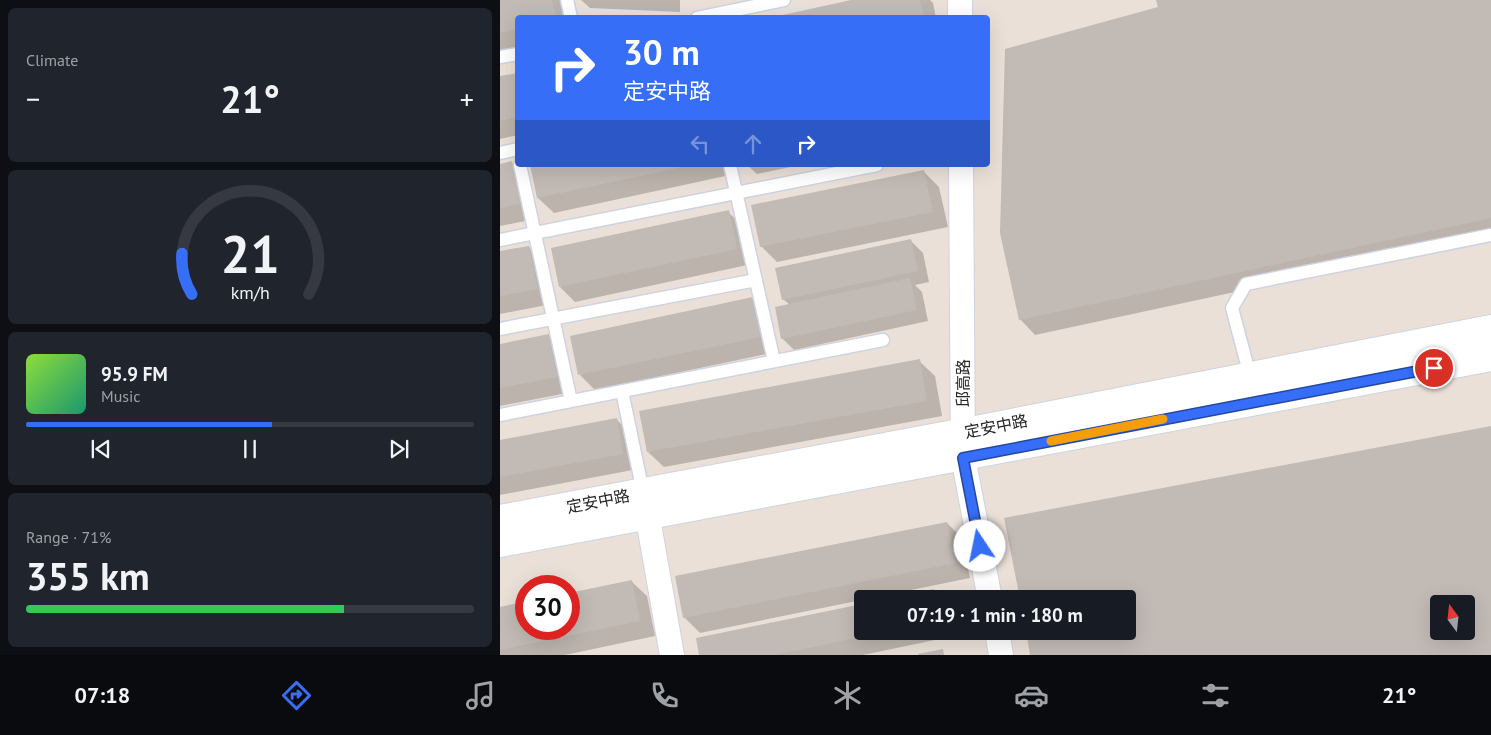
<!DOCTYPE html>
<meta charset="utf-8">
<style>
:root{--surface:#171b24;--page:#20242c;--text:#f1f3f6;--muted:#9ea1a6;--line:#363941;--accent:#366ef8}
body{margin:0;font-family:"PT Sans","Noto Sans SC",sans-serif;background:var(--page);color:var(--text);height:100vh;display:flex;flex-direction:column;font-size:19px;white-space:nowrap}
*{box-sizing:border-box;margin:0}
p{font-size:16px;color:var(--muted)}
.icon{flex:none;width:28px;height:28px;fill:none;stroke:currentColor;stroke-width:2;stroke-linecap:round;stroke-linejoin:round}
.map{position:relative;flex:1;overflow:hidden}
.details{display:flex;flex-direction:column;gap:8px;padding:8px;background:#0d0f14;width:500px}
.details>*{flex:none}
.hud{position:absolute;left:15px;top:15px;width:475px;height:152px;border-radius:5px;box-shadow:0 5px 20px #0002;background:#366ef8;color:#fff;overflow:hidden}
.needle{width:32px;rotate:345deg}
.tools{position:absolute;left:930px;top:595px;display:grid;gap:10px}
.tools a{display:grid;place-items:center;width:45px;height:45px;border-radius:5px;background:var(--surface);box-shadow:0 5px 20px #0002;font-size:25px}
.speed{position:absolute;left:15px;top:575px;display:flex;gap:10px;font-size:25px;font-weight:700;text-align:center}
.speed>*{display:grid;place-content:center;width:65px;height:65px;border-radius:50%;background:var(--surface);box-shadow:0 5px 20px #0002;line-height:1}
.speed .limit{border:8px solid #d22;background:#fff;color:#111}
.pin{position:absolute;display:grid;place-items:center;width:42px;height:42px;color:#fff;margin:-21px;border:2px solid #fff;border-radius:50%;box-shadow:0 1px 5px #0007}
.me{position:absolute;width:55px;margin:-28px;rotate:349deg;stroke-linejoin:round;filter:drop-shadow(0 0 4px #0008)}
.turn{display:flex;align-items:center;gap:18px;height:105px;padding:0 25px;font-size:22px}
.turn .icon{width:65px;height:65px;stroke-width:2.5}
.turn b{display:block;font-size:35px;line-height:42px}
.lanes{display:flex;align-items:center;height:48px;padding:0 25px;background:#0003;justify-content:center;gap:25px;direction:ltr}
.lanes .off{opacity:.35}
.big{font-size:38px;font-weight:800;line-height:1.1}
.details .widget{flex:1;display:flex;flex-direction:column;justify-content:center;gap:8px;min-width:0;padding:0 18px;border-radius:8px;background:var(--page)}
.details .dial{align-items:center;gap:0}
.dial svg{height:130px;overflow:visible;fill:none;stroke:var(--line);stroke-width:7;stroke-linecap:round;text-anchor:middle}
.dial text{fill:var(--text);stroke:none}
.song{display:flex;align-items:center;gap:15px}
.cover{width:60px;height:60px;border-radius:8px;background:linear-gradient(135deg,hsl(90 70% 55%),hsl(160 70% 35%))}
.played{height:5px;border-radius:2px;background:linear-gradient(90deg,var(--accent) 55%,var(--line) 55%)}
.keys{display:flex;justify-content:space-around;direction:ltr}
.heat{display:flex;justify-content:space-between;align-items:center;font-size:28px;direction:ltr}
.charge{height:8px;border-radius:4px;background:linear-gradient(90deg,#34c759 71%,var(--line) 0)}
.trip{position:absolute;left:354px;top:590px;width:282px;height:50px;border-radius:5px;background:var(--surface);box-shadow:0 5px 20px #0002;font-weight:800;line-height:50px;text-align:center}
.tabs{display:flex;height:80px;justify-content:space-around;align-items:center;background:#090b0e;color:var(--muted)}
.tabs .icon{width:35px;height:35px}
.tabs .on{color:var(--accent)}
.tabs b{font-size:22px;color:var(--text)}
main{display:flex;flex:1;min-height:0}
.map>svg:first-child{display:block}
.shadow{fill:#0003;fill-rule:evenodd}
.building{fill:#c2bab5;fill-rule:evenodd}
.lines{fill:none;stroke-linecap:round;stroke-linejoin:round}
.lane-casing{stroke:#cdd3e0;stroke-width:15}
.street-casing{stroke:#cdd3e0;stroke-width:26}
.secondary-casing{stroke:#cdd3e0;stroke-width:30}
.lane{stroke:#fff;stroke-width:12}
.street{stroke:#fff;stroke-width:24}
.secondary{stroke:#fff;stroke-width:28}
.route-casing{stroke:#2348a1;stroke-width:12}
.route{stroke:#366ef8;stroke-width:9}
.slow{stroke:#f59e0b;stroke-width:9}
.labels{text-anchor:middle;stroke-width:4;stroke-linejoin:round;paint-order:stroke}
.street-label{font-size:16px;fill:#272727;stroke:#fff}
</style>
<main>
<section class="details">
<div class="widget"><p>Climate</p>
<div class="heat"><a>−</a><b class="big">21°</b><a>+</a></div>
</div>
<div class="widget dial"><svg viewBox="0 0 100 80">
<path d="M14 69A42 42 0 1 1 86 69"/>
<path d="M14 69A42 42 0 0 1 8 44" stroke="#366ef8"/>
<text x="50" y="56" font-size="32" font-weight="700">21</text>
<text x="50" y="72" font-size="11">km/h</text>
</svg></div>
<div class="widget">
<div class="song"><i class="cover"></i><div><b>95.9 FM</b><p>Music</p></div></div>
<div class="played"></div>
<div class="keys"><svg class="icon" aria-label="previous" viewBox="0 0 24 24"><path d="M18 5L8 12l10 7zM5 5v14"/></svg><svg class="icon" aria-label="pause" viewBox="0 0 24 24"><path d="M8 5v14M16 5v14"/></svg><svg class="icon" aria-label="next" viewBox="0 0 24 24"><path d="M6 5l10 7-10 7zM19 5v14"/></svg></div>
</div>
<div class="widget"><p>Range · 71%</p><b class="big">355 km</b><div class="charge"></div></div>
</section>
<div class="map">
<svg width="991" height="655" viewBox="0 0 991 655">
<rect width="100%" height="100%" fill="#eae0d8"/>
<path class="shadow" d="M 0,0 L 64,0 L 67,18 L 18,18 L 18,47 L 0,51 Z
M 81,0 L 180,0 L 180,12 L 90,8 Z
M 358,0 L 430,0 L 433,3 L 436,18 L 271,18 Z
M 658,0 L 991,0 L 991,237 L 535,335 L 520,319 L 660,8 Z
M 18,74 L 18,135 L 0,139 L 0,78 Z
M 12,163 L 27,178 L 35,219 L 0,226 L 0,165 Z
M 32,165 L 228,165 L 230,175 L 54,213 L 38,198 Z
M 247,165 L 300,165 L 257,174 Z
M 424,172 L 439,187 L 448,227 L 277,262 L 261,246 Z
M 228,212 L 244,227 L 252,264 L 75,302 L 60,287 Z
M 411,241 L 423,253 L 429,282 L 415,285 L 422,292 L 428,321 L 294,350 L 282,338 L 290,305 L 283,299 Z
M 29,247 L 44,263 L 52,304 L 0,314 L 0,253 Z
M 252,299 L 268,314 L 276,352 L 95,390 L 80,375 Z
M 48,336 L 64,351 L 72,392 L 0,406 L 0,345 Z
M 419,361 L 435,376 L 442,416 L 164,467 L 148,452 Z
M 116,419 L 132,435 L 138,469 L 0,495 L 0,441 Z
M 991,427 L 991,655 L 532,655 L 628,631 L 628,599 ZM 939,604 L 966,604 L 966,631 L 939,631 Z
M 447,523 L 462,538 L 470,578 L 200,633 L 184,617 Z
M 131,581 L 147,596 L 155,636 L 65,655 L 0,655 L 0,608 L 26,603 L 26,629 L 69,629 L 69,594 Z
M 433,591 L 441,599 L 394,599 Z
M 362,605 L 362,631 L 453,631 L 454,636 L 363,655 L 200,655 L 197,639 Z"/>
<path class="building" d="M 0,0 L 52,0 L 56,18 L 18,18 L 18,29 L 0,33 Z
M 351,0 L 420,0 L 424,18 L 269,18 Z
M 656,0 L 991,0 L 991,218 L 519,320 L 500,233 L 505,49 L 658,7 Z
M 18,73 L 18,117 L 0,121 L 0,76 Z
M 12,161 L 20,204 L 0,208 L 0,164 Z
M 30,165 L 188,165 L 188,166 L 37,198 Z
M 424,170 L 433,212 L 260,247 L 251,205 Z
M 229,210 L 237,249 L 59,287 L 51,248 Z
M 411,239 L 418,271 L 282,300 L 275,268 Z
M 29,246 L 38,289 L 0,296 L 0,251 Z
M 410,278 L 417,310 L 281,339 L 275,307 Z
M 253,297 L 261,337 L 78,375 L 70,336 Z
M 49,334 L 57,377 L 0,388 L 0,344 Z
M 420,359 L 427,401 L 147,452 L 139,411 Z
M 117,418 L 123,454 L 0,477 L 0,440 Z
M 991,426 L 991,655 L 530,655 L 526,631 L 628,631 L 628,599 L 520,599 L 504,518 ZM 939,604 L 966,604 L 966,631 L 939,631 Z
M 447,522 L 456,563 L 183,618 L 175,576 Z
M 132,580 L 140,621 L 0,650 L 0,607 L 26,601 L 26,629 L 69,629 L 69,593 Z
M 434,589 L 435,599 L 393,599 L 392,598 Z
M 362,604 L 362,631 L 386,632 L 274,655 L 199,655 L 196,638 Z
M 443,649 L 444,655 L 418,655 L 418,654 Z"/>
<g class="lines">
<g class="lane-casing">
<path id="lane" d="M 67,0 L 71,18
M 197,18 L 284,0
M 0,57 L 18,54
M 0,153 L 18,149
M 20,165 L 71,401
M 230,165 L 274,361
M 0,240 L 377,165
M 0,329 L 256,280
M 750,376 L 732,308 L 746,284 L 991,235
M 122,391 L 143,492
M 0,415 L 383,340"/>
</g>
<g class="street-casing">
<path id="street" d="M 460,0 L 460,18
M 461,165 L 463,457 L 490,599
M 144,496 L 172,655
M 497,631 L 501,655"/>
</g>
<g class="secondary-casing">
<path id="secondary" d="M 0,519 L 481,429 L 991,329
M 0,543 L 991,357"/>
</g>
<use href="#lane" class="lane"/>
<use href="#street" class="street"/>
<use href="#secondary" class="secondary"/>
</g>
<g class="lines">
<g class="route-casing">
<path id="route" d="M 480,546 L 463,458 L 934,368"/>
</g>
<use href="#route" class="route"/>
<path class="slow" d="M 551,441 L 663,419"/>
</g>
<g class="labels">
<g class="street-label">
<text transform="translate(463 383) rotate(-90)" y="6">邱高路</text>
<text transform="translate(496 426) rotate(-11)" y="6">定安中路</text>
<text transform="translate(98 501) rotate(-11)" y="6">定安中路</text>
</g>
</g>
</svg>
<div class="tools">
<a><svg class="needle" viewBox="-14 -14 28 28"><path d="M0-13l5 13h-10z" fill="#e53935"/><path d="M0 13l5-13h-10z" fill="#9ea1a6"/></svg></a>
</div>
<div class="speed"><div class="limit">30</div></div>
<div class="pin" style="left:934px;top:368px;background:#d93025"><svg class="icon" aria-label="arrive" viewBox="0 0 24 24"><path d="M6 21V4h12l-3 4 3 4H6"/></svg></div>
<svg class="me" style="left:480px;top:546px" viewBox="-20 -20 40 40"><circle r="19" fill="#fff"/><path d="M0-13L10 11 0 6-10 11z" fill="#366ef8"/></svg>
<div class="trip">07:19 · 1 min · 180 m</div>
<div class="hud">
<div class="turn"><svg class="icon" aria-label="right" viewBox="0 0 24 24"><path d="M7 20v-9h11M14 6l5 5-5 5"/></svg><div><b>30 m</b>定安中路</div></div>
<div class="lanes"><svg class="icon off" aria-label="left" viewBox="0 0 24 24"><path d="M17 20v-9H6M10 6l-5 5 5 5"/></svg><svg class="icon off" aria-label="ahead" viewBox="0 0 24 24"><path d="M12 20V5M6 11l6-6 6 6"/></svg><svg class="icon" aria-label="right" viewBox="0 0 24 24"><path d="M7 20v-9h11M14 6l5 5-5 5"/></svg></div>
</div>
</div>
</main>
<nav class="tabs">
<b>07:18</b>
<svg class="icon on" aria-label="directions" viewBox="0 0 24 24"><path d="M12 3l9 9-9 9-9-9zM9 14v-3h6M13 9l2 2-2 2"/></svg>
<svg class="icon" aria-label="music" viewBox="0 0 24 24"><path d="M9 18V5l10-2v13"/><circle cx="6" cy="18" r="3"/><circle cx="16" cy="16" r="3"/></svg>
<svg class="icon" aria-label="phone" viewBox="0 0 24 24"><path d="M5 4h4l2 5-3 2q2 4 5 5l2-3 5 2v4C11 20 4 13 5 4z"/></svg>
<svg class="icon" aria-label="climate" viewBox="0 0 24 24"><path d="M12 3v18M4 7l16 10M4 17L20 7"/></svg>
<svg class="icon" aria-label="car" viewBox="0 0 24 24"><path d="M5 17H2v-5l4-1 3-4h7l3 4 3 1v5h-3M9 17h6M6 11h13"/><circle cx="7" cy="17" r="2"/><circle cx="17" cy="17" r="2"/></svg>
<svg class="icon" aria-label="filters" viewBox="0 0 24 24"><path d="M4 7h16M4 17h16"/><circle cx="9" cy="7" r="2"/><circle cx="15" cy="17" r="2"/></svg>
<b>21°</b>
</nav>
